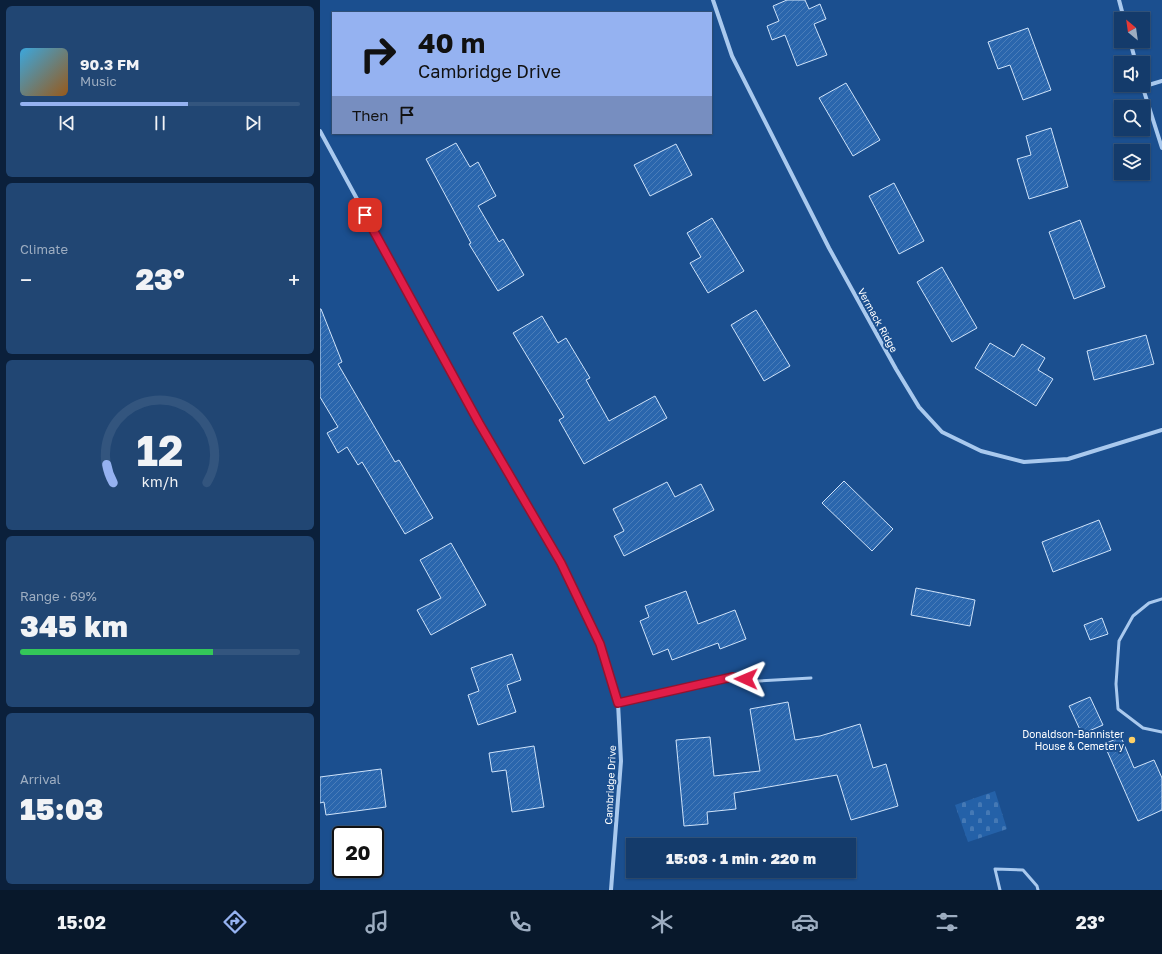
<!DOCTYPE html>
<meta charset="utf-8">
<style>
:root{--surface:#143b6b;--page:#214673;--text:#f1f3f6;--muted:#9dadc1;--line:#33557e;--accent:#95b2f1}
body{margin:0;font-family:"Golos Text",sans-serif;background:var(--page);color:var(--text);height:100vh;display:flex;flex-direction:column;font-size:15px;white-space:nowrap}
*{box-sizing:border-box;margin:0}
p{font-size:13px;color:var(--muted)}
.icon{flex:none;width:22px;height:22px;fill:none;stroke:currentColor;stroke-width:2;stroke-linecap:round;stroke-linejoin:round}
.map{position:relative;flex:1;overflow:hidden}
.drawer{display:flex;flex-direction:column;gap:6px;padding:6px;background:#0b203b;width:320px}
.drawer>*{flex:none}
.hud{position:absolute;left:12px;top:12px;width:380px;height:122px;border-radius:0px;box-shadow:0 1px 3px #0004,0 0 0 1px var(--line);background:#95b2f1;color:#111;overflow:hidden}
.needle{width:26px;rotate:331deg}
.controls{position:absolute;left:794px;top:12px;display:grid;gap:8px}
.controls a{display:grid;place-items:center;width:36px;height:36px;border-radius:0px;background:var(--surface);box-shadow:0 1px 3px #0004,0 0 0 1px var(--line);font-size:20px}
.speed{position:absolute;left:12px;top:826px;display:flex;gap:8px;font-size:20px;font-weight:700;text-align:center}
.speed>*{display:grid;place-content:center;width:52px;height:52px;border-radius:50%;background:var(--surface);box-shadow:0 1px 3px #0004,0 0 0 1px var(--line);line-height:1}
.speed .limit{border:2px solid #111;border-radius:6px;background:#fff;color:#111}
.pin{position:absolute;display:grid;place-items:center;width:34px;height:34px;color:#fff;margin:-17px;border-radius:8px;box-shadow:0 2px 6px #0006}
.me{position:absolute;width:44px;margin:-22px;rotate:271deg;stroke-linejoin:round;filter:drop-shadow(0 0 3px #0008)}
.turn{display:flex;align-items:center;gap:14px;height:84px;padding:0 20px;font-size:18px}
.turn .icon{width:52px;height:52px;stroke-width:2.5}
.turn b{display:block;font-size:28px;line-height:34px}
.then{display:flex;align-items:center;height:38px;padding:0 20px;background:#0003;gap:8px;font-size:15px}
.big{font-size:30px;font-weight:800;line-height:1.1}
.drawer .card{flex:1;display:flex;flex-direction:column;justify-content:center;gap:6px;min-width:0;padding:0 14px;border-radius:6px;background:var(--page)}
.drawer .dial{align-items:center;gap:0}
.dial svg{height:104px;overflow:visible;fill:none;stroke:var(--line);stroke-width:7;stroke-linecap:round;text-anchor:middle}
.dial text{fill:var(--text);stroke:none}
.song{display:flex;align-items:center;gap:12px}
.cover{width:48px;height:48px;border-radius:6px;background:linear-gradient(135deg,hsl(200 70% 55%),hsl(30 70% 35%))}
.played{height:4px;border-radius:2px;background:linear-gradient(90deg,var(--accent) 60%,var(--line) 60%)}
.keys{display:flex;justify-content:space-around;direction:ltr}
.heat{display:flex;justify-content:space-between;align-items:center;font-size:22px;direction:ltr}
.charge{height:6px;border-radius:3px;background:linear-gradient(90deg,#34c759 69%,var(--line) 0)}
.trip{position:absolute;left:306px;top:838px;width:230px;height:40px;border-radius:0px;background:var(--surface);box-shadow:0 1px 3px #0004,0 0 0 1px var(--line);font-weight:800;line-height:40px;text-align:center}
.dock{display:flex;height:64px;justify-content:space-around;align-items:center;background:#08182b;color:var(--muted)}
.dock .icon{width:28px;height:28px}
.dock .selected{color:var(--accent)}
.dock b{font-size:18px;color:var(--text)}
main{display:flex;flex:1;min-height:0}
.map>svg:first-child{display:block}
.cemetery{fill:url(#cemetery-stones)}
.building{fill:url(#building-hatch);stroke:#cfe3fa}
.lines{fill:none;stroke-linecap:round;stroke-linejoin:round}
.lane{stroke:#a9c9ee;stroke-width:3}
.street{stroke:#a9c9ee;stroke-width:4}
.route-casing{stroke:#92132f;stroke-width:10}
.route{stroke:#e11d48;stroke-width:7}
.poi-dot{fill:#ffd166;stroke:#1b4f8f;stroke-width:1.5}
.labels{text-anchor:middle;stroke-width:4;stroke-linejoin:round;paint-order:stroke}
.street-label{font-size:10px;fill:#fff;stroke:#1b4f8f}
.poi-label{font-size:10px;fill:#fff;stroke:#1b4f8f;text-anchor:end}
</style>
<main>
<section class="drawer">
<div class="card">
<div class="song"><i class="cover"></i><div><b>90.3 FM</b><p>Music</p></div></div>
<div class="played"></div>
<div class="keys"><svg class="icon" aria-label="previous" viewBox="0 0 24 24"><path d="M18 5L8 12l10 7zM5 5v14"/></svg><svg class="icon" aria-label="pause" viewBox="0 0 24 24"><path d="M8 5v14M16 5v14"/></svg><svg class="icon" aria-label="next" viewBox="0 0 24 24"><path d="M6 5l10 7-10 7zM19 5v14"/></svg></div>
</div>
<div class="card"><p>Climate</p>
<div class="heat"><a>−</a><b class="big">23°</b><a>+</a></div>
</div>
<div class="card dial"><svg viewBox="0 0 100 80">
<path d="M14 69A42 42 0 1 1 86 69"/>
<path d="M14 69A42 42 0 0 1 9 55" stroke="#95b2f1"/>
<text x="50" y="56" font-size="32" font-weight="700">12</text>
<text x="50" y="72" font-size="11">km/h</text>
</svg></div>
<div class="card"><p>Range · 69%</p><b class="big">345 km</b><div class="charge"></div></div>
<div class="card"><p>Arrival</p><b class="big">15:03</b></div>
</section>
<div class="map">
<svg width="842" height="890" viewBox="0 0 842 890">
<defs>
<pattern id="cemetery-stones" width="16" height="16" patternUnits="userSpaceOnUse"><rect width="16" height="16" fill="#2461a8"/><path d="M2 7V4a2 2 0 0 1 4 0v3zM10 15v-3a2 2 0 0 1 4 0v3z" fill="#4579b5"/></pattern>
<pattern id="building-hatch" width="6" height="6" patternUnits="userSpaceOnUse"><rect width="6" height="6" fill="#2a66ad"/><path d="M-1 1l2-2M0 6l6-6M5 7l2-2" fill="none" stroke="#4a7db9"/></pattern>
</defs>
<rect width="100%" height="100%" fill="#1b4f8f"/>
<path class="cemetery" d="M 675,791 L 687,829 L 648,842 L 635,805 Z"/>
<path class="building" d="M 467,0 L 485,0 L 489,9 L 500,4 L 506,19 L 494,24 L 507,55 L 477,66 L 465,35 L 452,40 L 447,26 L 459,21 L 453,6 Z
M 708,28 L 731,90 L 703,100 L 690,65 L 678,69 L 668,42 Z
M 526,83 L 560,140 L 533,156 L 499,98 Z
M 731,128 L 748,187 L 709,199 L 697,159 L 711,155 L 706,136 Z
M 136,143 L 150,167 L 158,162 L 176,196 L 158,206 L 179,242 L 183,239 L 204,275 L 178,291 L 149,244 L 151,243 L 106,159 Z
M 356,144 L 372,175 L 330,196 L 314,165 Z
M 574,183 L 604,241 L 579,254 L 549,196 Z
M 392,218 L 424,271 L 388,293 L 370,263 L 381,257 L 367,233 Z
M 760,220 L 785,287 L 754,299 L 729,232 Z
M 622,267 L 657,328 L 632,342 L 597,282 Z
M 0,309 L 1,309 L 22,362 L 18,364 L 75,462 L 79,460 L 113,518 L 85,534 L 42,462 L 38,465 L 27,447 L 18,453 L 7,433 L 18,427 L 0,397 Z
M 436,310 L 470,366 L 444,381 L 411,325 Z
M 222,316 L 238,343 L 246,338 L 270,378 L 266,380 L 289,421 L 335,396 L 347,418 L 264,464 L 239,420 L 244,417 L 193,333 Z
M 826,335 L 834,364 L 774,380 L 767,351 Z
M 670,343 L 694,357 L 702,344 L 725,358 L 718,370 L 733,379 L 716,406 L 655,368 Z
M 524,481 L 573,529 L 552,551 L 502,503 Z
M 347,482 L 355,497 L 381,484 L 394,510 L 304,556 L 294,536 L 304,531 L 293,509 Z
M 779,520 L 791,550 L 733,572 L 722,542 Z
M 131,543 L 166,605 L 111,635 L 97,610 L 121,598 L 100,560 Z
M 596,588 L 655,600 L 650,626 L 591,615 Z
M 366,591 L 378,624 L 415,610 L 426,639 L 400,649 L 398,643 L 352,660 L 348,649 L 333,655 L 320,621 L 329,617 L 325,606 Z
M 782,618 L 788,634 L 770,640 L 764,625 Z
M 192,654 L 201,680 L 187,685 L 196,712 L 158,725 L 148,695 L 159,691 L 151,668 Z
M 770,697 L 783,725 L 762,734 L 749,706 Z
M 468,702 L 475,740 L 500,736 L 540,724 L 553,768 L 566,764 L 578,806 L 531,820 L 517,775 L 414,793 L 416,809 L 387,812 L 388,824 L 364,826 L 356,740 L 390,737 L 394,776 L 440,771 L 430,709 Z
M 801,737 L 814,768 L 834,760 L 842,778 L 842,810 L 818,821 L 784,744 Z
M 214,746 L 224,807 L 192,812 L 186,770 L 172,772 L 169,753 Z
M 61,769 L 66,807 L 6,815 L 4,802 L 0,803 L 0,777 Z"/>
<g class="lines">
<path class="lane" d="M 842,599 L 829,603 L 813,616 L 799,641 L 796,684 L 798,709 L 823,728 L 842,732
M 298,703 L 412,677 L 439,681 L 491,678
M 680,890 L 675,869 L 703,870 L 717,886 L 718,890"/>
<path class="street" d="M 393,0 L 412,56 L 509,248 L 576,369 L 599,407 L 622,432 L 661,451 L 704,462 L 748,459 L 842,430
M 799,0 L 804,19
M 810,41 L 816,63
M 822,85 L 842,148
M 822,87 L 842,81
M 0,131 L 159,423 L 241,563 L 280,644 L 298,703 L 301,761 L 291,890"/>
</g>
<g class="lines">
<g class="route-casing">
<path id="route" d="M 45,215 L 159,423 L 241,563 L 280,644 L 298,703 L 412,677 L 426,679"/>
</g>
<use href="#route" class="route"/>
</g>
<circle class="poi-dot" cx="812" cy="740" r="4"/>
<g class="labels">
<g class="street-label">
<text transform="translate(558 320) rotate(61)" y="4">Vermack Ridge</text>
<text transform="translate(290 785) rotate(-87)" y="4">Cambridge Drive</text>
</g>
<g class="poi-label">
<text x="804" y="738">Donaldson-Bannister<tspan x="804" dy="12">House &amp; Cemetery</tspan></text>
</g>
</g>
</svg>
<div class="controls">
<a><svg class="needle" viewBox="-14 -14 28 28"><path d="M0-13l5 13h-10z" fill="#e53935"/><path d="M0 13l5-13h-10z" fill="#9dadc1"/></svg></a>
<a><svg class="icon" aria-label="sound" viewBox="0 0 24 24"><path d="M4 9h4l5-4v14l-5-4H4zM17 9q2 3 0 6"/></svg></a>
<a><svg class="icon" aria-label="search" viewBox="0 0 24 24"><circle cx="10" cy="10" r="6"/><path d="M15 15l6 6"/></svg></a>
<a><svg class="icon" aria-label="layers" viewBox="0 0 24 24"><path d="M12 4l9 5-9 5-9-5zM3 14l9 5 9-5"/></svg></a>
</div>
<div class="speed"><div class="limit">20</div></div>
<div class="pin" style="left:45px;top:215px;background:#d93025"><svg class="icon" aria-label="arrive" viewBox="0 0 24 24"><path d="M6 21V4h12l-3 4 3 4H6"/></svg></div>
<svg class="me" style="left:426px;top:679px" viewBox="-20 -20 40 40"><path d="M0-17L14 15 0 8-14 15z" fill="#e11d48" stroke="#fff" stroke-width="4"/></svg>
<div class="trip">15:03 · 1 min · 220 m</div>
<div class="hud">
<div class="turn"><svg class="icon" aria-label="right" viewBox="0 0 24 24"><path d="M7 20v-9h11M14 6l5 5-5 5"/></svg><div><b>40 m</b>Cambridge Drive</div></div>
<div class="then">Then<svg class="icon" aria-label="arrive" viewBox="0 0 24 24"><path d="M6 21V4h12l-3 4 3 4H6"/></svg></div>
</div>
</div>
</main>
<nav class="dock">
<b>15:02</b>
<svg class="icon selected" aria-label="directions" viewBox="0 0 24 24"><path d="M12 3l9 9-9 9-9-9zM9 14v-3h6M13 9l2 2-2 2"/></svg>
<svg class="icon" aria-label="music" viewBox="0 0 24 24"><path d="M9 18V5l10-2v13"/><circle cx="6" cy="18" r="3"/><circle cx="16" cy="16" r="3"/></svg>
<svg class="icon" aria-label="phone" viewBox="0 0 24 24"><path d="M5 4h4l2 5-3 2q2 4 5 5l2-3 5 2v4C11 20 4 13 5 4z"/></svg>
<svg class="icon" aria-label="climate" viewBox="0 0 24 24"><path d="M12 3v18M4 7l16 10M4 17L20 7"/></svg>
<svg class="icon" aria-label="car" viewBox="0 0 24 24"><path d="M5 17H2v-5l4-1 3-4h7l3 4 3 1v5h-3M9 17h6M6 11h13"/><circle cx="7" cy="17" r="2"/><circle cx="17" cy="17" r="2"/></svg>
<svg class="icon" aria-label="filters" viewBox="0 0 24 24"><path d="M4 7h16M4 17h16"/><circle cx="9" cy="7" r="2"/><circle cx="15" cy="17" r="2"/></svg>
<b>23°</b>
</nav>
